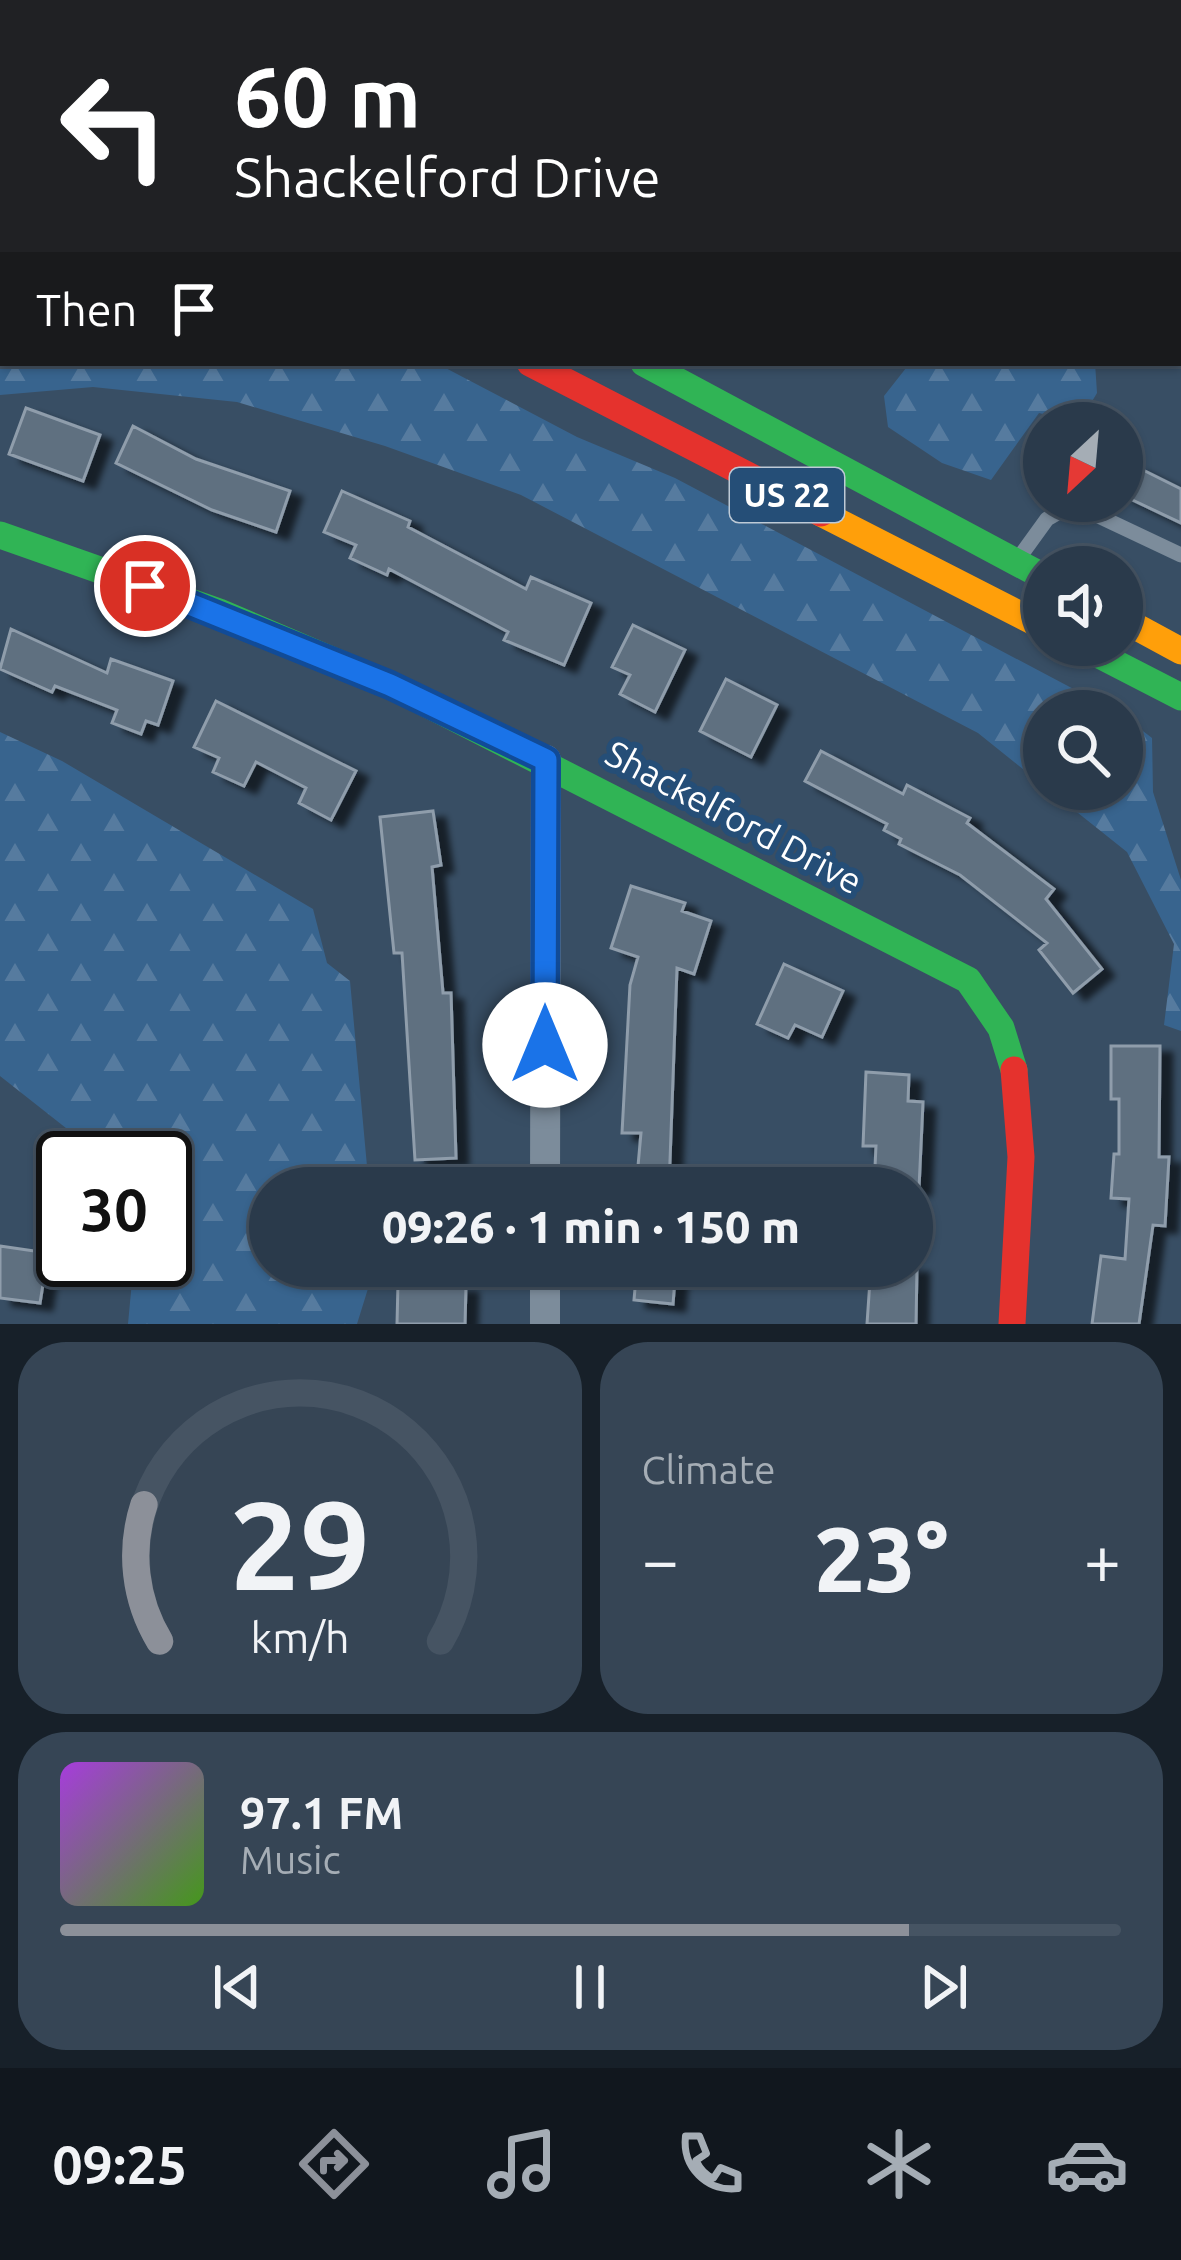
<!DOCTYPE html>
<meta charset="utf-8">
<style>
:root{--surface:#2a3a4b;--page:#364555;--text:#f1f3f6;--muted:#a5adb5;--line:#465463;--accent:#8c9099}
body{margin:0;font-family:Ubuntu,sans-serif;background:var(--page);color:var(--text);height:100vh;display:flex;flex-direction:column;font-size:45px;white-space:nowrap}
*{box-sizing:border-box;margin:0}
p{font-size:39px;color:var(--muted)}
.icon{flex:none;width:66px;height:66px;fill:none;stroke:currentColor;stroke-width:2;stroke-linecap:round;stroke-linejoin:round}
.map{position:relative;height:1324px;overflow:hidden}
.details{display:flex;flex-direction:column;gap:18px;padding:18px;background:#172029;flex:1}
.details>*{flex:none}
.hud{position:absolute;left:0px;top:0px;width:1182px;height:366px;box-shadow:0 3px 9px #0004,0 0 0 3px var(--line);background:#202124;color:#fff;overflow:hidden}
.needle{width:78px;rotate:206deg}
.controls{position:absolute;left:1023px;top:402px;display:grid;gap:24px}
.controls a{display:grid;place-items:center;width:120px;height:120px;border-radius:50%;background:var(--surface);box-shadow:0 3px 9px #0004,0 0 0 3px var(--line);font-size:60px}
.speed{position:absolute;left:36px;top:1131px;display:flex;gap:24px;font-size:60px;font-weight:700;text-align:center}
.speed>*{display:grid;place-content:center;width:156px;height:156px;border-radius:50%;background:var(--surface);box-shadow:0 3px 9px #0004,0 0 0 3px var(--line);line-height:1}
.speed .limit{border:6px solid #111;border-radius:18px;background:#fff;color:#111}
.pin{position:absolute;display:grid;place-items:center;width:102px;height:102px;color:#fff;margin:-51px;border:6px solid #fff;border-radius:50%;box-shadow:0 3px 12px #0007}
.me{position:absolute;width:132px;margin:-66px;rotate:0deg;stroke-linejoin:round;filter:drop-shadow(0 0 9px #0008)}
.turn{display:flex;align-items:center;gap:42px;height:252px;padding:0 36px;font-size:54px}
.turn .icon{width:156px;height:156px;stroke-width:2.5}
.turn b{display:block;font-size:84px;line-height:102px}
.then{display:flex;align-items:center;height:114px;padding:0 36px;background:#0003;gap:24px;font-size:45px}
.big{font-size:90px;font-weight:800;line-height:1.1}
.details .tile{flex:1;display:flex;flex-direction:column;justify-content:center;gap:18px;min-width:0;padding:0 42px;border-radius:48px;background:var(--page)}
.details .dial{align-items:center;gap:0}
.dial svg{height:312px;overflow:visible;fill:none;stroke:var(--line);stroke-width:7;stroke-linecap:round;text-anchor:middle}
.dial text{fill:var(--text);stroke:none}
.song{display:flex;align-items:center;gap:36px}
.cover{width:144px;height:144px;border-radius:18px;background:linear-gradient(135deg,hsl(280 70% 55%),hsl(100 70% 35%))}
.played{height:12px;border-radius:6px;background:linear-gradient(90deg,var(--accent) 80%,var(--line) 80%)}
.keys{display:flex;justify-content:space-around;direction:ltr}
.heat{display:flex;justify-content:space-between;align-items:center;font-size:66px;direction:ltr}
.details .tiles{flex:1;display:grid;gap:18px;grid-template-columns:1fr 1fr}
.tile:last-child{grid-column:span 2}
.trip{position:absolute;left:249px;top:1167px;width:684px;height:120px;border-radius:60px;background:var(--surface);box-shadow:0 3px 9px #0004,0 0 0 3px var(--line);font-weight:800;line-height:120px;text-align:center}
.menu{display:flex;height:192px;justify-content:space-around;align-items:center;background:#11171e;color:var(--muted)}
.menu .icon{width:84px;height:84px}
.menu .on{color:var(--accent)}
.menu b{font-size:54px;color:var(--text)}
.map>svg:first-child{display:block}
.forest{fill:url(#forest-firs)}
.building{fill:#5e6f80;stroke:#8f9dab;stroke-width:3;filter:url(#shadow)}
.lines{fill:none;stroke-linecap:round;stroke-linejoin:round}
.path{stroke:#7c8c9b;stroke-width:6;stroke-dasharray:6 9;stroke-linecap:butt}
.lane{stroke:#7c8c9b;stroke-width:15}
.street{stroke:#7c8c9b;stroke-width:30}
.fast{stroke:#30b455;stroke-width:27}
.slow{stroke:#ff9f0a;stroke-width:27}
.jam{stroke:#e5322d;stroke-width:27}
.route-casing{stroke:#114b97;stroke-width:30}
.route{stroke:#1a73e8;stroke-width:21}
.labels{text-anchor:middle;stroke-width:12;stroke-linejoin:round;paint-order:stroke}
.shield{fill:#254e77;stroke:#becad6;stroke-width:3}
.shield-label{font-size:33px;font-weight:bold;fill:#fff}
.street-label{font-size:36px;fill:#fff;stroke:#254e77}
</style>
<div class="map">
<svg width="1181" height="1324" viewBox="0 0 1181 1324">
<defs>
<pattern id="forest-firs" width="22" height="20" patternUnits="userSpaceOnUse" patternTransform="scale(3)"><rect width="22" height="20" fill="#38648e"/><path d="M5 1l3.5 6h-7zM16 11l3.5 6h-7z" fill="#567b9f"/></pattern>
<filter id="shadow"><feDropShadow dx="12" dy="7" stdDeviation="3" flood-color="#0009"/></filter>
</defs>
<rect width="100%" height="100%" fill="#384e64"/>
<path class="forest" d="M 0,280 L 3,363 L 436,363 L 577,437 L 675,478 L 1115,711 L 1044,711 L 1044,786 L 978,733 L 521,495 L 385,446 L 237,402 L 93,387 L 0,395 Z
M 910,363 L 1095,363 L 1097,393 L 1079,423 L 1039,413 L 991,480 L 942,463 L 888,427 L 884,396 Z
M 1122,715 L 1152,738 L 1153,792 L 1181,880 L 1181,1031 L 1164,1025 L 1174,944 L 1127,852 L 1048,789 L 1122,789 Z
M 0,732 L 62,761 L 313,909 L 327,963 L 350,981 L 369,1188 L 270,1188 L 270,1266 L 375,1266 L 357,1324 L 128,1324 L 134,1260 L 165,1260 L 165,1158 L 104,1158 L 0,1076 Z"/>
<path class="building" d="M 26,408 L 100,435 L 83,481 L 9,454 Z
M 133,426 L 196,459 L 290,491 L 276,532 L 212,510 L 116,463 Z
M 1135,466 L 1181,489 L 1181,523 L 1122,495 Z
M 342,491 L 410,521 L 408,527 L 526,589 L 531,577 L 591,603 L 564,665 L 504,640 L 508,632 L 389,569 L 387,575 L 350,558 L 356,545 L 324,532 Z
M 633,625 L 685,650 L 655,712 L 620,694 L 630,675 L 612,667 Z
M 11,629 L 107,673 L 111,659 L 173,681 L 158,725 L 146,721 L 141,734 L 112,723 L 117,710 L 55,686 L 52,692 L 0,669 Z
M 726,679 L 777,705 L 751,757 L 700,731 Z
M 216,701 L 356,771 L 331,820 L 299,803 L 306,788 L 256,762 L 244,786 L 213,772 L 219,758 L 194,747 Z
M 821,751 L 903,794 L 907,785 L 970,818 L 967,823 L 1054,889 L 1046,899 L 1102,969 L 1073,993 L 1039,950 L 1047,943 L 960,875 L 899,844 L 901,839 L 884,830 L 887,824 L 805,781 Z
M 433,811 L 441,865 L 432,867 L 443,993 L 451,993 L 456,1158 L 415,1160 L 402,953 L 394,953 L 380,817 Z
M 631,886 L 685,903 L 682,911 L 711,921 L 694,974 L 677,968 L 669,1188 L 636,1188 L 641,1133 L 622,1133 L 630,985 L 638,957 L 611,948 Z
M 784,964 L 843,991 L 822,1037 L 795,1025 L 788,1038 L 757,1024 Z
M 1111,1046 L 1160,1046 L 1159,1157 L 1169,1157 L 1165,1226 L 1153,1225 L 1139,1324 L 1092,1324 L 1101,1256 L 1125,1259 L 1129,1199 L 1111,1198 L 1114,1154 L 1119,1154 L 1119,1099 L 1111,1099 Z
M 866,1072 L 909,1075 L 908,1101 L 923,1102 L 919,1188 L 874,1188 L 876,1146 L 863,1146 Z
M 0,1246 L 48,1253 L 40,1303 L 0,1298 Z
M 637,1266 L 676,1266 L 673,1304 L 634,1300 Z
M 871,1266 L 917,1266 L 916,1324 L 867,1324 Z
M 398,1284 L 466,1286 L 465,1324 L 397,1324 Z"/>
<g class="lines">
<path class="path" d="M 99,0 L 99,3"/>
<path class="lane" d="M 778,0 L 785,3
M 143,3 L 145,0
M 201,3 L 202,0
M 370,3 L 372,0
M 629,3 L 630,0
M 814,3 L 815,0
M 0,212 L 3,214
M 1179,283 L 1181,299
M 1021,555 L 1047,519 L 1073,504 L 1181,555"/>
<path class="street" d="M 545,1188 L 546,760
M 545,1324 L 545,1266"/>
<path class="fast" d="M 0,90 L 3,91
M 644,363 L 1044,577
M 0,535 L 219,612 L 390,685 L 968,980 L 1001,1028 L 1014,1070
M 1080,645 L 1181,697"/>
<path class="slow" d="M 0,27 L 3,29
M 821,513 L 1044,627
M 1122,619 L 1181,651"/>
<path class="jam" d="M 530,363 L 821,513
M 1012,1324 L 1021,1157 L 1014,1070"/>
</g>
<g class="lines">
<g class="route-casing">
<path id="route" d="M 145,586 L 390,685 L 546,760 L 545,1045"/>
</g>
<use href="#route" class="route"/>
</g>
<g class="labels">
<rect class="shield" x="730" y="468" width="114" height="54" rx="9"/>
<g class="shield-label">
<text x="787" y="507">US 22</text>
</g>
<g class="street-label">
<text transform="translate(734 817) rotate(28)" y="13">Shackelford Drive</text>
</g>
</g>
</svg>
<div class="controls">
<a><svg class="needle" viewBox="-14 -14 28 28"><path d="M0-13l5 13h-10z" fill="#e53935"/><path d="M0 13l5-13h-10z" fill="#a5adb5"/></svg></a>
<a><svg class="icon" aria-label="sound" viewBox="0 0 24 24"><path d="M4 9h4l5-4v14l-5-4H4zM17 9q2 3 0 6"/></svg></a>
<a><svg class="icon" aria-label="search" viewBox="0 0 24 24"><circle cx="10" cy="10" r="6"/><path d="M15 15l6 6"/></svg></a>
</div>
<div class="speed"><div class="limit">30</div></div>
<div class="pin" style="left:145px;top:586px;background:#d93025"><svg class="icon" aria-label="arrive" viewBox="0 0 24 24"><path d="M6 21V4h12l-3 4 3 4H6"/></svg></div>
<svg class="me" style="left:545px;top:1045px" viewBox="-20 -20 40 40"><circle r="19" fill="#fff"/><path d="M0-13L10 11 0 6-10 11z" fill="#1a73e8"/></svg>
<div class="trip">09:26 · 1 min · 150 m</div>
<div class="hud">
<div class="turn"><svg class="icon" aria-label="left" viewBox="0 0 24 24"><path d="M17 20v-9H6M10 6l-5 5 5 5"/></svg><div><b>60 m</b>Shackelford Drive</div></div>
<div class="then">Then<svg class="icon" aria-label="arrive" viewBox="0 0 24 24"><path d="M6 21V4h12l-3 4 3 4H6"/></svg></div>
</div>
</div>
<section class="details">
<div class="tiles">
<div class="tile dial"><svg viewBox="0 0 100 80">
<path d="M14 69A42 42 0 1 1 86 69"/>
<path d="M14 69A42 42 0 0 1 10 34" stroke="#8c9099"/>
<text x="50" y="56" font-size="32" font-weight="700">29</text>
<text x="50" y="72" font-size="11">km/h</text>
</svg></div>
<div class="tile"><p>Climate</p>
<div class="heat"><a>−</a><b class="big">23°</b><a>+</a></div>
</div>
<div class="tile">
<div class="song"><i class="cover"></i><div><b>97.1 FM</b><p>Music</p></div></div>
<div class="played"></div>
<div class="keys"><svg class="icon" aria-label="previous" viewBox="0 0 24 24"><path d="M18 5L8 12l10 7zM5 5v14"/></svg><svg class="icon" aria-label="pause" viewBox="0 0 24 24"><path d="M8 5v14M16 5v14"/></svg><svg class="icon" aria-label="next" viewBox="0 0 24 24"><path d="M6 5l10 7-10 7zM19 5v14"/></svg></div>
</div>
</div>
</section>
<nav class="menu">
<b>09:25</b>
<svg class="icon on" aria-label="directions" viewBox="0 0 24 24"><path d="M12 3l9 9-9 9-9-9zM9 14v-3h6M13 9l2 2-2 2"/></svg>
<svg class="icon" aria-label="music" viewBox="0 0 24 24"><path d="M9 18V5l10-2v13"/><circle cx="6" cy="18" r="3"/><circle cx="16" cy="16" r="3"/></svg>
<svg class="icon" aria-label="phone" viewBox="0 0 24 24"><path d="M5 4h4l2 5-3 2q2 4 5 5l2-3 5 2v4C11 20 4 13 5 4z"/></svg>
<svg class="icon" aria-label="climate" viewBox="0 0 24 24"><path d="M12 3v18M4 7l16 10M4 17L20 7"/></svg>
<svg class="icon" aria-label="car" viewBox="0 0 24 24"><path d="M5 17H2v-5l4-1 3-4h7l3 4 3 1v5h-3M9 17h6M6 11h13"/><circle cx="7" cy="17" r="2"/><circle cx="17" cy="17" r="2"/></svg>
</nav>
